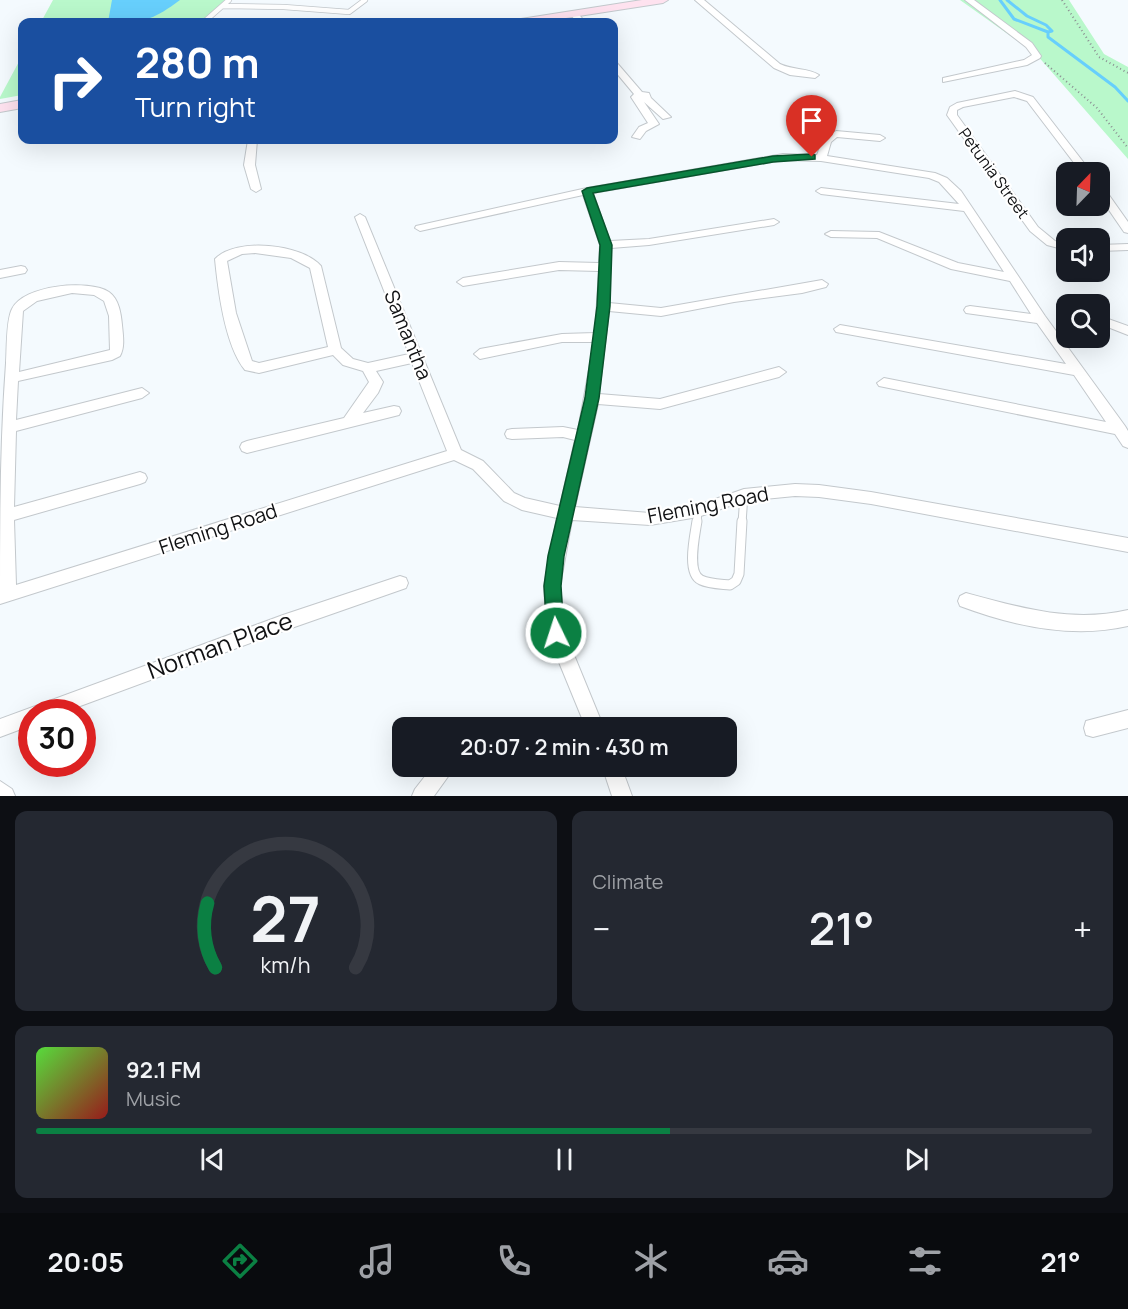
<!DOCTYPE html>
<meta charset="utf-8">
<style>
:root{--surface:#171b24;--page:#242831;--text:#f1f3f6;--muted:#9ea1a6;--line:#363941;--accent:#0b8043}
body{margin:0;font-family:Manrope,sans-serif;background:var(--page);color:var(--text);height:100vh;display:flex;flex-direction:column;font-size:22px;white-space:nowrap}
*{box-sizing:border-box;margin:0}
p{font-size:20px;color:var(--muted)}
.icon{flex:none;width:33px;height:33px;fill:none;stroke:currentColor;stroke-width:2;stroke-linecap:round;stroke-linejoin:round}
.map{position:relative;height:796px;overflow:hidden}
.sheet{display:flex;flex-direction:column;gap:15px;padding:15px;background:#0d0f14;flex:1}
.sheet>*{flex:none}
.banner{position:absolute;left:18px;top:18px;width:600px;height:126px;border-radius:12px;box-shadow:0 6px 24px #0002;background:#1a4fa0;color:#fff;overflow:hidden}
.needle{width:39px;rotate:23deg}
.buttons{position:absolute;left:1056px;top:162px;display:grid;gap:12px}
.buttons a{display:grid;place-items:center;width:54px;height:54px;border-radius:12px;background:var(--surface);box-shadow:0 6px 24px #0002;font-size:30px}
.speed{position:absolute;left:18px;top:699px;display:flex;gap:12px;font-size:30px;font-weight:700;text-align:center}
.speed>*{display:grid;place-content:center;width:78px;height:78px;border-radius:50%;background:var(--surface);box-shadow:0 6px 24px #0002;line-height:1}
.speed .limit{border:9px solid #d22;background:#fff;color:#111}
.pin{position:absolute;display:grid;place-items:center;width:51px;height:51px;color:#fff;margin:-62px -26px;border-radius:50% 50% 50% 0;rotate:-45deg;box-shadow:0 0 6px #0007}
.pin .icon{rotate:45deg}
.me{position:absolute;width:66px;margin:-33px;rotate:356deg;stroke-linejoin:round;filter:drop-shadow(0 0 4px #0008)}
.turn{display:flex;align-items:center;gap:21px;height:126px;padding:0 18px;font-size:27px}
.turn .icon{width:78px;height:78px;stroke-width:2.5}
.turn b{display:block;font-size:42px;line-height:51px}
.big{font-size:45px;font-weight:600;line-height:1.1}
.sheet .widget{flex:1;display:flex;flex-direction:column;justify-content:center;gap:9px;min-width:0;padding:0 21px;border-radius:12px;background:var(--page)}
.sheet .dial{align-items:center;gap:0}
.dial svg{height:156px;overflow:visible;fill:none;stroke:var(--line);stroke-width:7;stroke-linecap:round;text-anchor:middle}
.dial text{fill:var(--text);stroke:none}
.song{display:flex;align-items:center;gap:18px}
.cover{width:72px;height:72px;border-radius:9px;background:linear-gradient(135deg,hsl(110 70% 55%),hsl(0 70% 35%))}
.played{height:6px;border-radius:3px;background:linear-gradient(90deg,var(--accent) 60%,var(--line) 60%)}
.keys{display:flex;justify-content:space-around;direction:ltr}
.heat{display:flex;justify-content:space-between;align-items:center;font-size:33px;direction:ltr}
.sheet .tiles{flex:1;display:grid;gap:15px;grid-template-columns:1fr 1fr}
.widget:last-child{grid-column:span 2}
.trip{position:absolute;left:392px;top:717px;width:345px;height:60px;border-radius:12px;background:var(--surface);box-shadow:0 6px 24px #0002;font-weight:600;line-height:60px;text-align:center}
.dock{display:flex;height:96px;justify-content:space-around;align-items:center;background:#090b0e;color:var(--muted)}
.dock .icon{width:42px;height:42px}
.dock .current{color:var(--accent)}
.dock b{font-size:27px;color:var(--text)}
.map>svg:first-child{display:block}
.green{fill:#b9f8cb}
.water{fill:#67cffc}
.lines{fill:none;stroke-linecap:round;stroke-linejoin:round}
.stream{stroke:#67cffc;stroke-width:3}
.lane-far2-casing{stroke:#c3c8cc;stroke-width:6}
.lane-far1-casing{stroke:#c3c8cc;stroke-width:9}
.lane-casing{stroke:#c3c8cc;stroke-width:11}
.street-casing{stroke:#c3c8cc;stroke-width:2}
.secondary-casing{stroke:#c3c8cc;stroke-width:2}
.path{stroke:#8b8f92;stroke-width:2;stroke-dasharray:1 3;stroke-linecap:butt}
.lane-far2{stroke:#fff;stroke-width:4.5}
.lane-far1{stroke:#fff;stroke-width:7}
.lane{stroke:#fff;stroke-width:9}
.street{fill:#fff;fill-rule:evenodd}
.secondary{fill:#fee2ef;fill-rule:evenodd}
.route{fill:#0b8043;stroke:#07532c;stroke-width:1.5}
.labels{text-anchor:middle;stroke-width:4.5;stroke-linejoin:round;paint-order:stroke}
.far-street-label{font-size:16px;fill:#101113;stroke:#fff}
.street-label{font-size:20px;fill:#101113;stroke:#fff}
.near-street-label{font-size:24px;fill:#101113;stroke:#fff}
</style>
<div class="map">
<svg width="1128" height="796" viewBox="0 0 1128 796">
<rect width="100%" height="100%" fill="#f4fafe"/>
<path class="green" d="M 53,0 L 225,0 L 201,22 L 41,22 Z
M 960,0 L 1069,0 L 1104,54 L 1128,67 L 1128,159 L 1036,54 Z
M 22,56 L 22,95 L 0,99 L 0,97 Z"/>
<path class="water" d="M 112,0 L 180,0 C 152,21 142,23 108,22 Z"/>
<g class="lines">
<path class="stream" d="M 1000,0 L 1014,19 L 1048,32 L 1048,37 L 1115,87 L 1128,101
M 1007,0 L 1027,16 L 1046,25 L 1052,31 L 1048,32"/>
<g class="lane-far2-casing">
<path id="lane-far2" d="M 223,6 L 284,7 L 349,12 L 365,0
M 204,22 L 229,0"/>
</g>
<g class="lane-far1-casing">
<path id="lane-far1" d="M 697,523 L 698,511
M 742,523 L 744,495"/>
</g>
<g class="lane-casing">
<path id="lane" d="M 697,521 C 695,535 686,573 701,580 C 709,584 721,584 730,585 L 736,581 L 739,574 L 742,521"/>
</g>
<g class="street-casing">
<path id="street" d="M 695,0 L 704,0 L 780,64 C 792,70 809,68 819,75 L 815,78 L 790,75 L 774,68 Z
M 965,0 L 974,0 L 1032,43 L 1041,56 L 1040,58 L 1027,65 L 943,82 L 943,78 L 1024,60 L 1032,55 L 1026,47 Z
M 571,12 L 577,12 L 585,22 L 577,22 L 570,14 Z
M 614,62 L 617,63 L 642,92 L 649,93 L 651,98 L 671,117 L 663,119 L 644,102 L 659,124 L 646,131 L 640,139 L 632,137 L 639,127 L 648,123 L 631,97 L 634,94 L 614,70 Z
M 1015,91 L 1033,97 L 1091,172 L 1081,172 L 1027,101 L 1014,97 L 963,107 L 957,110 L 957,115 L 1038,227 L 1055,241 L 1066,244 L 1066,250 L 1047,245 L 1030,231 L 947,115 L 950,107 L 957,103 Z
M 836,131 L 880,135 L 885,138 L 880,141 L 837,137 L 831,142 L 827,156 L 935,173 L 947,178 L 961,191 L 1045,316 L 1125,426 L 1128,431 L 1128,448 L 1123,446 L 1115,434 L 879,386 L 877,383 L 884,378 L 1106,422 L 1074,375 L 836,332 L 834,329 L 840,325 L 1066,364 L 1037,323 L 966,313 L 964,310 L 966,307 L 970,306 L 1031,314 L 1010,281 L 951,269 L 877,238 L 831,237 L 825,234 L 831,231 L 879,232 L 958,263 L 1004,272 L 964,211 L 821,194 L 816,191 L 821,188 L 959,204 L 939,182 L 929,178 L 821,161 L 783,160 L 593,193 L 610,241 L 649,239 L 774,219 L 779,222 L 774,225 L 649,245 L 611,248 L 609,303 L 661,308 L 822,280 L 828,284 L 826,287 L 802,293 L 734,302 L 661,316 L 609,311 L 599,394 L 660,399 L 779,367 L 786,372 L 779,377 L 660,409 L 598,404 L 575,507 L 650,513 L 698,505 L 744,489 L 795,484 L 819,485 L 871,492 L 1128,538 L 1128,552 L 871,504 L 819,497 L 795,496 L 744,501 L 698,517 L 650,525 L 572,520 L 560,586 L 565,633 L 604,728 L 586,728 L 547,633 L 544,586 L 557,518 L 522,510 L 504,501 L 473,469 L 454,460 L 0,604 C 0,524 0,443 6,363 C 7,350 6,320 12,309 C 23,285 89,279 109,292 C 119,299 121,314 122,325 C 123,336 125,347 120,356 L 112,360 L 18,381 L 16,420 L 142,388 L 149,393 L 142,398 L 16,431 L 14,507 L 140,472 L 145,474 L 147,478 L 145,482 L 140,484 L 14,520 L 16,585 L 447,451 L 412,363 L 376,371 L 383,382 L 378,393 L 363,413 L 394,406 L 399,407 L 401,411 L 399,415 L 247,453 L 242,451 L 240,447 L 242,443 L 247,441 L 344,418 L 369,382 L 363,371 L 343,365 L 333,355 L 259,373 L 245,370 C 225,346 218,290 215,259 C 236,237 302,244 321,266 L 341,348 L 353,359 L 368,363 L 409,354 L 355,217 L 360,214 L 365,217 L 461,450 L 483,461 L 514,493 L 525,498 L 560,506 L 575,440 L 563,437 L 512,439 L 507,438 L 505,434 L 507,430 L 512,429 L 563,427 L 578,430 L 594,342 L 562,342 L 480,359 L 474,354 L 480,349 L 562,334 L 595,333 L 599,271 L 559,270 L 463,286 L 457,282 L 463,278 L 559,262 L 599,263 L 600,245 L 583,195 L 420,231 L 415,228 L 416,226 L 587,188 L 783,154 L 817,155 L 823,139 ZM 255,253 L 291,258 L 310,268 L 328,347 L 259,363 L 252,361 L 236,313 L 227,261 L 242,254 ZM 72,293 L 94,295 L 104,301 L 109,316 L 110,350 L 19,372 L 23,311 L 37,301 Z
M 248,140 L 257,140 L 255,165 L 261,189 L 256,192 L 251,189 L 244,165 Z
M 1100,187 L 1104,188 L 1128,222 L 1128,233 L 1124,232 L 1100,197 Z
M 1128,244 L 1128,250 L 1100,251 L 1100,245 Z
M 21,266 L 25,267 L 27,270 L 25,273 L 0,278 L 0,270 Z
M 1100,316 L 1128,326 L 1128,335 L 1100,324 Z
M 400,576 L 406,578 L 408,583 L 406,588 L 283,631 L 64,712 L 32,712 L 32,725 L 0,737 L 0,719 L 283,615 Z
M 966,593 C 1021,608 1072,623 1128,610 L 1128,626 C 1072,639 1013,626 960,606 L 958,601 L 960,596 Z
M 1128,710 L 1128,728 L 1093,737 L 1086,735 L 1084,728 L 1086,721 Z
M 433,766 L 450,766 L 452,771 L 434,796 L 412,796 L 415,789 Z
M 602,766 L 621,766 L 632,796 L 612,796 Z
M 0,781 L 12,789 L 15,796 L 0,796 Z"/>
</g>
<g class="secondary-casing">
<path id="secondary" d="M 642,0 L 668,0 L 663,3 L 540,22 L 515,22 L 521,19 Z
M 22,100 L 22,108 L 0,112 L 0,104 Z"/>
</g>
<path class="path" d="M 1062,0 L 1099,57 L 1128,73
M 1045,63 L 1097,108 L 1128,148"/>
<use href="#lane-far2" class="lane-far2"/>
<use href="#lane-far1" class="lane-far1"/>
<use href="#lane" class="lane"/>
<use href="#street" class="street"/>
<use href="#secondary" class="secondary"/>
</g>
<path class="route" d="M 812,154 L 815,155 L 815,159 L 773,162 L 593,193 L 612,245 L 610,306 L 599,398 L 564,556 L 561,586 L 564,633 L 562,639 L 556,641 L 550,639 L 547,633 L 544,586 L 548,556 L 585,398 L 597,306 L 600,245 L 582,191 L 587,188 L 773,156 Z"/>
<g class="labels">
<g class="far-street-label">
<text transform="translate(994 173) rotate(54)" y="6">Petunia Street</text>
</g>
<g class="street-label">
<text transform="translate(408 335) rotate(68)" y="7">Samantha</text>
<text transform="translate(708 505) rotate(-11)" y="7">Fleming Road</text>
<text transform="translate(218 529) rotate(-18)" y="7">Fleming Road</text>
</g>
<g class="near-street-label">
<text transform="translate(220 646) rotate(-20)" y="8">Norman Place</text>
</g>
</g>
</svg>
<div class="buttons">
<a><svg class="needle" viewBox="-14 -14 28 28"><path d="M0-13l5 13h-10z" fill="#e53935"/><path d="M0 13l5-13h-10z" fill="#9ea1a6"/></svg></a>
<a><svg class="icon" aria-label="sound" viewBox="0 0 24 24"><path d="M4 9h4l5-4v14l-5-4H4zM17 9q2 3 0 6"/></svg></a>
<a><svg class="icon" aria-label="search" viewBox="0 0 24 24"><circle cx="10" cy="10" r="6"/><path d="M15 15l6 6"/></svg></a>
</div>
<div class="speed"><div class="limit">30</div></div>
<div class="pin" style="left:812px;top:157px;background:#d93025"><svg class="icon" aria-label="arrive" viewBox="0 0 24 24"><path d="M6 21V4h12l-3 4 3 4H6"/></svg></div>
<svg class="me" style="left:556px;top:633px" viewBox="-20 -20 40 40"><circle r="17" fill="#0b8043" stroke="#fff" stroke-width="3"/><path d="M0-11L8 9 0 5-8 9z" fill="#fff"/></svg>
<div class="trip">20:07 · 2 min · 430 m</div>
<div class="banner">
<div class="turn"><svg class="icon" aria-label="right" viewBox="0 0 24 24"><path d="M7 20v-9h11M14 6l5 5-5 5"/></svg><div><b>280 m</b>Turn right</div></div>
</div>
</div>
<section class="sheet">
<div class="tiles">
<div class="widget dial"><svg viewBox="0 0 100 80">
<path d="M14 69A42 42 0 1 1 86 69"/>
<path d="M14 69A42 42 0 0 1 10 36" stroke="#0b8043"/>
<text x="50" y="56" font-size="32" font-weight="700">27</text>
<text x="50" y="72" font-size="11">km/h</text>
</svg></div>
<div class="widget"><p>Climate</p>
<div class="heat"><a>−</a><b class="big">21°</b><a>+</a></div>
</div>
<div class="widget">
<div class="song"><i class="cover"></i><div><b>92.1 FM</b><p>Music</p></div></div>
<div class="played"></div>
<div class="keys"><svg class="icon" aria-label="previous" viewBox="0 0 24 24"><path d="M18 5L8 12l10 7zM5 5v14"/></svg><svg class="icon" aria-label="pause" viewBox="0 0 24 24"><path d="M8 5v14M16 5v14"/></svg><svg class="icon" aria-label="next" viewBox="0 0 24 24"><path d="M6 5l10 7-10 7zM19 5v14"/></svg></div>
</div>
</div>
</section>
<nav class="dock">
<b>20:05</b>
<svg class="icon current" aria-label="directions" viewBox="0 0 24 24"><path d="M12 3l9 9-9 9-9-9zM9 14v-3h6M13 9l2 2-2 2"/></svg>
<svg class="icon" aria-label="music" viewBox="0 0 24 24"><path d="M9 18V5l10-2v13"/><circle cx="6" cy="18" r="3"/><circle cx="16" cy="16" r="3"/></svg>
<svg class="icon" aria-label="phone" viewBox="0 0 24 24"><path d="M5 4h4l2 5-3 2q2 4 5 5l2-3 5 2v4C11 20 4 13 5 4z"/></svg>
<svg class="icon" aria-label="climate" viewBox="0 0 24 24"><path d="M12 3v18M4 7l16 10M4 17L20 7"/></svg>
<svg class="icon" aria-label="car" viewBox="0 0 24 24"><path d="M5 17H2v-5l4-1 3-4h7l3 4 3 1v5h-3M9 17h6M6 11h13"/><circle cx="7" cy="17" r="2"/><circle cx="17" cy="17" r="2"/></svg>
<svg class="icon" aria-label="filters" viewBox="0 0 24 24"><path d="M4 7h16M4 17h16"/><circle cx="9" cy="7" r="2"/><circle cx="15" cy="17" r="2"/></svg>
<b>21°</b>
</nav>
